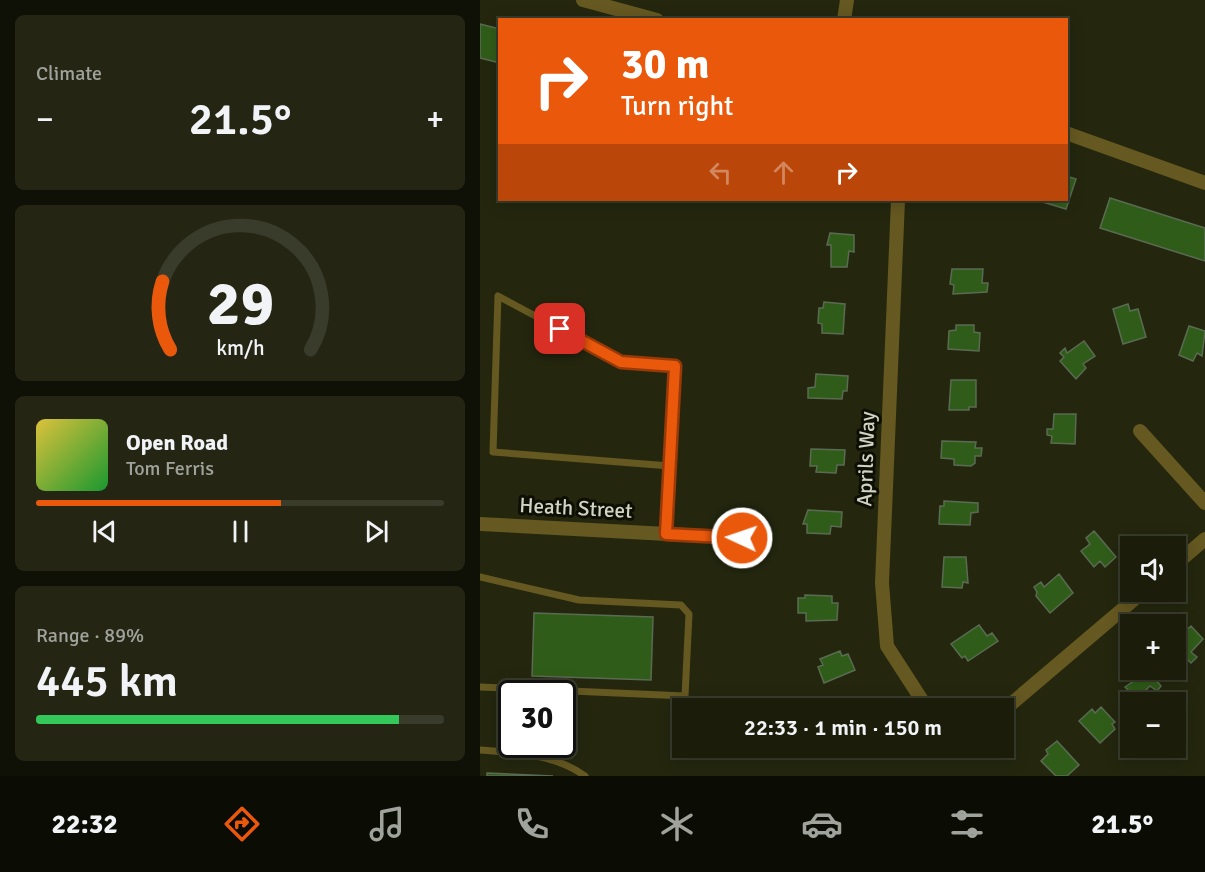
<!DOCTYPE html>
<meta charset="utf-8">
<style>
:root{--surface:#1b1d0a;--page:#242613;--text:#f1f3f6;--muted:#a0a29c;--line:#393b2b;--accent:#ea580c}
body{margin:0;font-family:Signika,sans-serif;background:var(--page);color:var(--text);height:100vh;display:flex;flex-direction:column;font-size:22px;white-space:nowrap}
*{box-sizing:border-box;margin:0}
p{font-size:20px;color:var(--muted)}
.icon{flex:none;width:33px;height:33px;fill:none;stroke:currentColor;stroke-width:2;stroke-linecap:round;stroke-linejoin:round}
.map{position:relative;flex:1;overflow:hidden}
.panel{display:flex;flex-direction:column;gap:15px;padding:15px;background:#0f1006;width:480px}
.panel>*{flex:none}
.banner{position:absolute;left:18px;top:18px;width:570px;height:183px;border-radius:0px;box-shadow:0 3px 15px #0003,0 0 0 2px var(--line);background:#ea580c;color:#fff;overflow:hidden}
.buttons{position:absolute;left:640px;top:536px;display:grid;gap:12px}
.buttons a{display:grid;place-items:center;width:66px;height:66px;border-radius:0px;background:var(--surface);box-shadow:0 3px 15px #0003,0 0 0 2px var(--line);font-size:30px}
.speed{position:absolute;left:18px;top:680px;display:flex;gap:12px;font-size:30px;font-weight:700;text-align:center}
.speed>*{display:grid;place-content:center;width:78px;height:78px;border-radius:50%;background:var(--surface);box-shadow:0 3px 15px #0003,0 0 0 2px var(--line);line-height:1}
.speed .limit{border:3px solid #111;border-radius:9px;background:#fff;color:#111}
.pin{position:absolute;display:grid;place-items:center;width:51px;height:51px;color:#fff;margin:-26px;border-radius:12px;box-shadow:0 3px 9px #0006}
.me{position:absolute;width:66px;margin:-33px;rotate:273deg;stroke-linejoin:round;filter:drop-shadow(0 0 4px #0008)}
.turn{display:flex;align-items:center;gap:21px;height:126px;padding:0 24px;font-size:27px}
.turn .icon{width:78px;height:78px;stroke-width:2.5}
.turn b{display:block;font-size:42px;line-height:51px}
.lanes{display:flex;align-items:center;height:57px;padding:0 24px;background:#0003;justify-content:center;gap:30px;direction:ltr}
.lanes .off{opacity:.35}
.big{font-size:45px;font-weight:600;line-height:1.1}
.panel .card{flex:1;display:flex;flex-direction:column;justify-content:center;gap:9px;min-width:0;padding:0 21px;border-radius:9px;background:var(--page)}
.panel .dial{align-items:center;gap:0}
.dial svg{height:156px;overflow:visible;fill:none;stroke:var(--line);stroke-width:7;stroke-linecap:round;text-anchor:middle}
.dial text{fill:var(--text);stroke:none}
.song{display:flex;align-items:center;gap:18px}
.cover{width:72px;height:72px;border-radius:9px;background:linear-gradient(135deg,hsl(50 70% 55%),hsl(130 70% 35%))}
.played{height:6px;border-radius:3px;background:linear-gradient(90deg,var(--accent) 60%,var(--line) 60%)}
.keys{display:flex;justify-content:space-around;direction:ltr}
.heat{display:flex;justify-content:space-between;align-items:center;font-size:33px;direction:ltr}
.charge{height:9px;border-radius:4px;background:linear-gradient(90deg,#34c759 89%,var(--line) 0)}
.trip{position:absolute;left:192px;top:698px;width:342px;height:60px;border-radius:0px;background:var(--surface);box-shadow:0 3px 15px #0003,0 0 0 2px var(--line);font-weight:600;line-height:60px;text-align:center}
.tab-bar{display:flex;height:96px;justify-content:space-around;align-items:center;background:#0b0c04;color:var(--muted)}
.tab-bar .icon{width:42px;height:42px}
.tab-bar .selected{color:var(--accent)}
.tab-bar b{font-size:27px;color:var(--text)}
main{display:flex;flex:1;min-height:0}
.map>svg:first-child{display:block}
.building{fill:#305c19;stroke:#5a6b53;stroke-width:1.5}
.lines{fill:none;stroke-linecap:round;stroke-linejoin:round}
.service{stroke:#655821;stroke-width:7}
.minor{stroke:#655821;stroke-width:14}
.route-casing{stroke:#983908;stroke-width:15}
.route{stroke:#ea580c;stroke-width:10}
.labels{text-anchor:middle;stroke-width:6;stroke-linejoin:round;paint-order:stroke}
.street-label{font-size:21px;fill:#d1d4c5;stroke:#0d0f05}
</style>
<main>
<section class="panel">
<div class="card"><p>Climate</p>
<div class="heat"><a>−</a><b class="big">21.5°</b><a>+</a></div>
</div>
<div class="card dial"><svg viewBox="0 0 100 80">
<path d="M14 69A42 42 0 1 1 86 69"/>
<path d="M14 69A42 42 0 0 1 10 34" stroke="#ea580c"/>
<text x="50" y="56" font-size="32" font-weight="700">29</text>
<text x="50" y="72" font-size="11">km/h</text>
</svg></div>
<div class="card">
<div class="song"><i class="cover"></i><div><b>Open Road</b><p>Tom Ferris</p></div></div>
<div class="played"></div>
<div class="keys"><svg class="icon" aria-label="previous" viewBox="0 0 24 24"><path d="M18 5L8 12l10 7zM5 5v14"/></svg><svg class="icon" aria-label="pause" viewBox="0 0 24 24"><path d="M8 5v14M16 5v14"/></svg><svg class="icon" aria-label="next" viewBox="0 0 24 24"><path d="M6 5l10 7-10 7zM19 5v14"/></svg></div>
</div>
<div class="card"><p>Range · 89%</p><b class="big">445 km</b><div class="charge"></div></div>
</section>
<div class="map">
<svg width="725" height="776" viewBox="0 0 725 776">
<rect width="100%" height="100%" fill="#24270e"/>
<path class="building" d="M 0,24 L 20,29 L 20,63 L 0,58 Z
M 586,176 L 596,179 L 586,209 L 556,200 L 586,200 Z
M 630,198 L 725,228 L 725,261 L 620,228 Z
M 350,233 L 374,235 L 374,252 L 369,251 L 367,267 L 351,267 L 351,245 L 347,245 Z
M 472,269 L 503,269 L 502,283 L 508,283 L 507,292 L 473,294 L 474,285 L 470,284 Z
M 344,302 L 365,304 L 363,334 L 342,333 L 342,324 L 338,323 L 339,308 L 343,308 Z
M 648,304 L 650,311 L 658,309 L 666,337 L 643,344 L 633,309 Z
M 476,325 L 494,325 L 494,332 L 500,333 L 499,351 L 468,349 L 469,331 L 476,330 Z
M 709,326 L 725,331 L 722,356 L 717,353 L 713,361 L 699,355 Z
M 604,341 L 615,356 L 603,364 L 606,368 L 596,379 L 580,361 L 584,357 L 580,353 L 585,348 L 587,353 Z
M 336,374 L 368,376 L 367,391 L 363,391 L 362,399 L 328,398 L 328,388 L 335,387 Z
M 471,380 L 496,380 L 496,407 L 489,407 L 489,410 L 469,410 Z
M 574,414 L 596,414 L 595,444 L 571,443 L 572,436 L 567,435 L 567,429 L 573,429 Z
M 462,441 L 496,442 L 495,448 L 502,448 L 501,456 L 495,456 L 495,463 L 491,466 L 474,465 L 474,459 L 461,458 Z
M 331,449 L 365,450 L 364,465 L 357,465 L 356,473 L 336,472 L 337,466 L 330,466 Z
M 464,501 L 498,503 L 498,512 L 491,513 L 490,525 L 459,524 L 460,506 L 464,506 Z
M 328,510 L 362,512 L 361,527 L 351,526 L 350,534 L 327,533 L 327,524 L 323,524 Z
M 614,531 L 636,557 L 625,567 L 620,561 L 614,567 L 601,551 L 610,544 L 606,538 Z
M 464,557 L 486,557 L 488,583 L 483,582 L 482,588 L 462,587 Z
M 579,574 L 593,593 L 570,613 L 556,596 L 557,592 L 554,587 L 561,582 L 564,587 Z
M 325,595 L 352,596 L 352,603 L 358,603 L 357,620 L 326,621 L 326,613 L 318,613 L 318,598 L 325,598 Z
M 54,613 L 173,617 L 171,680 L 52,676 Z
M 499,625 L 507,636 L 512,633 L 518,641 L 488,661 L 485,656 L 482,658 L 471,644 Z
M 711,626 L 723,639 L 711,652 L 717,657 L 711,663 L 705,657 L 701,662 L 696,657 L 696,639 Z
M 360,651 L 362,656 L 368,654 L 375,670 L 344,683 L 338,667 L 343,665 L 340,659 Z
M 659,669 L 673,669 L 680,676 L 676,680 L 681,686 L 677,691 L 670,686 L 657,699 L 645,687 L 655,680 L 652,676 Z
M 621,707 L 635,722 L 632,724 L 635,729 L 620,743 L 599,721 L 612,709 L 615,713 Z
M 577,741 L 599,765 L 587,776 L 576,776 L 561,761 L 568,754 L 566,750 Z
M 7,773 L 73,776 L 7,776 Z"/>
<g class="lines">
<path class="service" d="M 186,534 L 195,366 L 141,362 L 18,296 L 13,452 L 190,466
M 0,577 L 99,600 L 201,605 L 209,614 L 205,696 L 0,687
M 0,750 C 36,753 75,754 105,776"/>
<path class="minor" d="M 103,0 L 177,20
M 364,20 L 367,0
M 586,133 L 725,183
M 418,200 L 402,583 L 407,646 L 447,708
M 660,431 L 725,503
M 0,524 L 262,538
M 696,564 L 725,539
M 524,710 L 664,591"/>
</g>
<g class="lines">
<g class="route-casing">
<path id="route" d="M 80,329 L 141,362 L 195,366 L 186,534 L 262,538"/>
</g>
<use href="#route" class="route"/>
</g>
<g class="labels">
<g class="street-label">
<text transform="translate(386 459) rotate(-88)" y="7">Aprils Way</text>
<text transform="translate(96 508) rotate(3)" y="7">Heath Street</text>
</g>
</g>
</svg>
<div class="buttons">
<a><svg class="icon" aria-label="sound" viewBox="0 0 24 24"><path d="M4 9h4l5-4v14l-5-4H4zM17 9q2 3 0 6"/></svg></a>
<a>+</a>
<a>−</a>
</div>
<div class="speed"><div class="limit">30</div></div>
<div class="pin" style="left:80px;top:329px;background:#d93025"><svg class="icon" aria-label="arrive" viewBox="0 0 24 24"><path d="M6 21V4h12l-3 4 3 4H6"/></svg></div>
<svg class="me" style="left:262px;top:538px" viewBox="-20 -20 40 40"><circle r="17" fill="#ea580c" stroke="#fff" stroke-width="3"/><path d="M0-11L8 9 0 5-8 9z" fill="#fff"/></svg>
<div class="trip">22:33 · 1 min · 150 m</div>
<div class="banner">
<div class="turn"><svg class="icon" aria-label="right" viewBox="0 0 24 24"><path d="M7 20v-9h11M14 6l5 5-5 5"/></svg><div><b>30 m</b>Turn right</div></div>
<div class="lanes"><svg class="icon off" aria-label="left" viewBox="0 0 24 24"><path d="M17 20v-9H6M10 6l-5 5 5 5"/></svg><svg class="icon off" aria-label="ahead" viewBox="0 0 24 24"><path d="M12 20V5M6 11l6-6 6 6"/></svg><svg class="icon" aria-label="right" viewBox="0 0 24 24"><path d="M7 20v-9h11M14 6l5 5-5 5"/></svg></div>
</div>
</div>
</main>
<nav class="tab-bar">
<b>22:32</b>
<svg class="icon selected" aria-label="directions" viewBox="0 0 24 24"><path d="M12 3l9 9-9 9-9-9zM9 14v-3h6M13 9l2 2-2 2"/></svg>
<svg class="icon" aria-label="music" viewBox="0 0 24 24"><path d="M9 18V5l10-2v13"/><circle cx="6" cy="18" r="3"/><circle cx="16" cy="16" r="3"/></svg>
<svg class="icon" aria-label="phone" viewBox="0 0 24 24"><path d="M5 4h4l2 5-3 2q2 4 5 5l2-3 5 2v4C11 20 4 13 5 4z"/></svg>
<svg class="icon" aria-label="climate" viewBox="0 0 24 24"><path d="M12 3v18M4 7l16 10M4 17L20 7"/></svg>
<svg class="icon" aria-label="car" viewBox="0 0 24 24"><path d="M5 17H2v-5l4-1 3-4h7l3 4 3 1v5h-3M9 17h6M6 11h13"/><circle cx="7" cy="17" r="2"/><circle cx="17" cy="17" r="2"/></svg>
<svg class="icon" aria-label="filters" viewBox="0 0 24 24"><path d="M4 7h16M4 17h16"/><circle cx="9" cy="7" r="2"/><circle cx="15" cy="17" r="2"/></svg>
<b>21.5°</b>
</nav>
